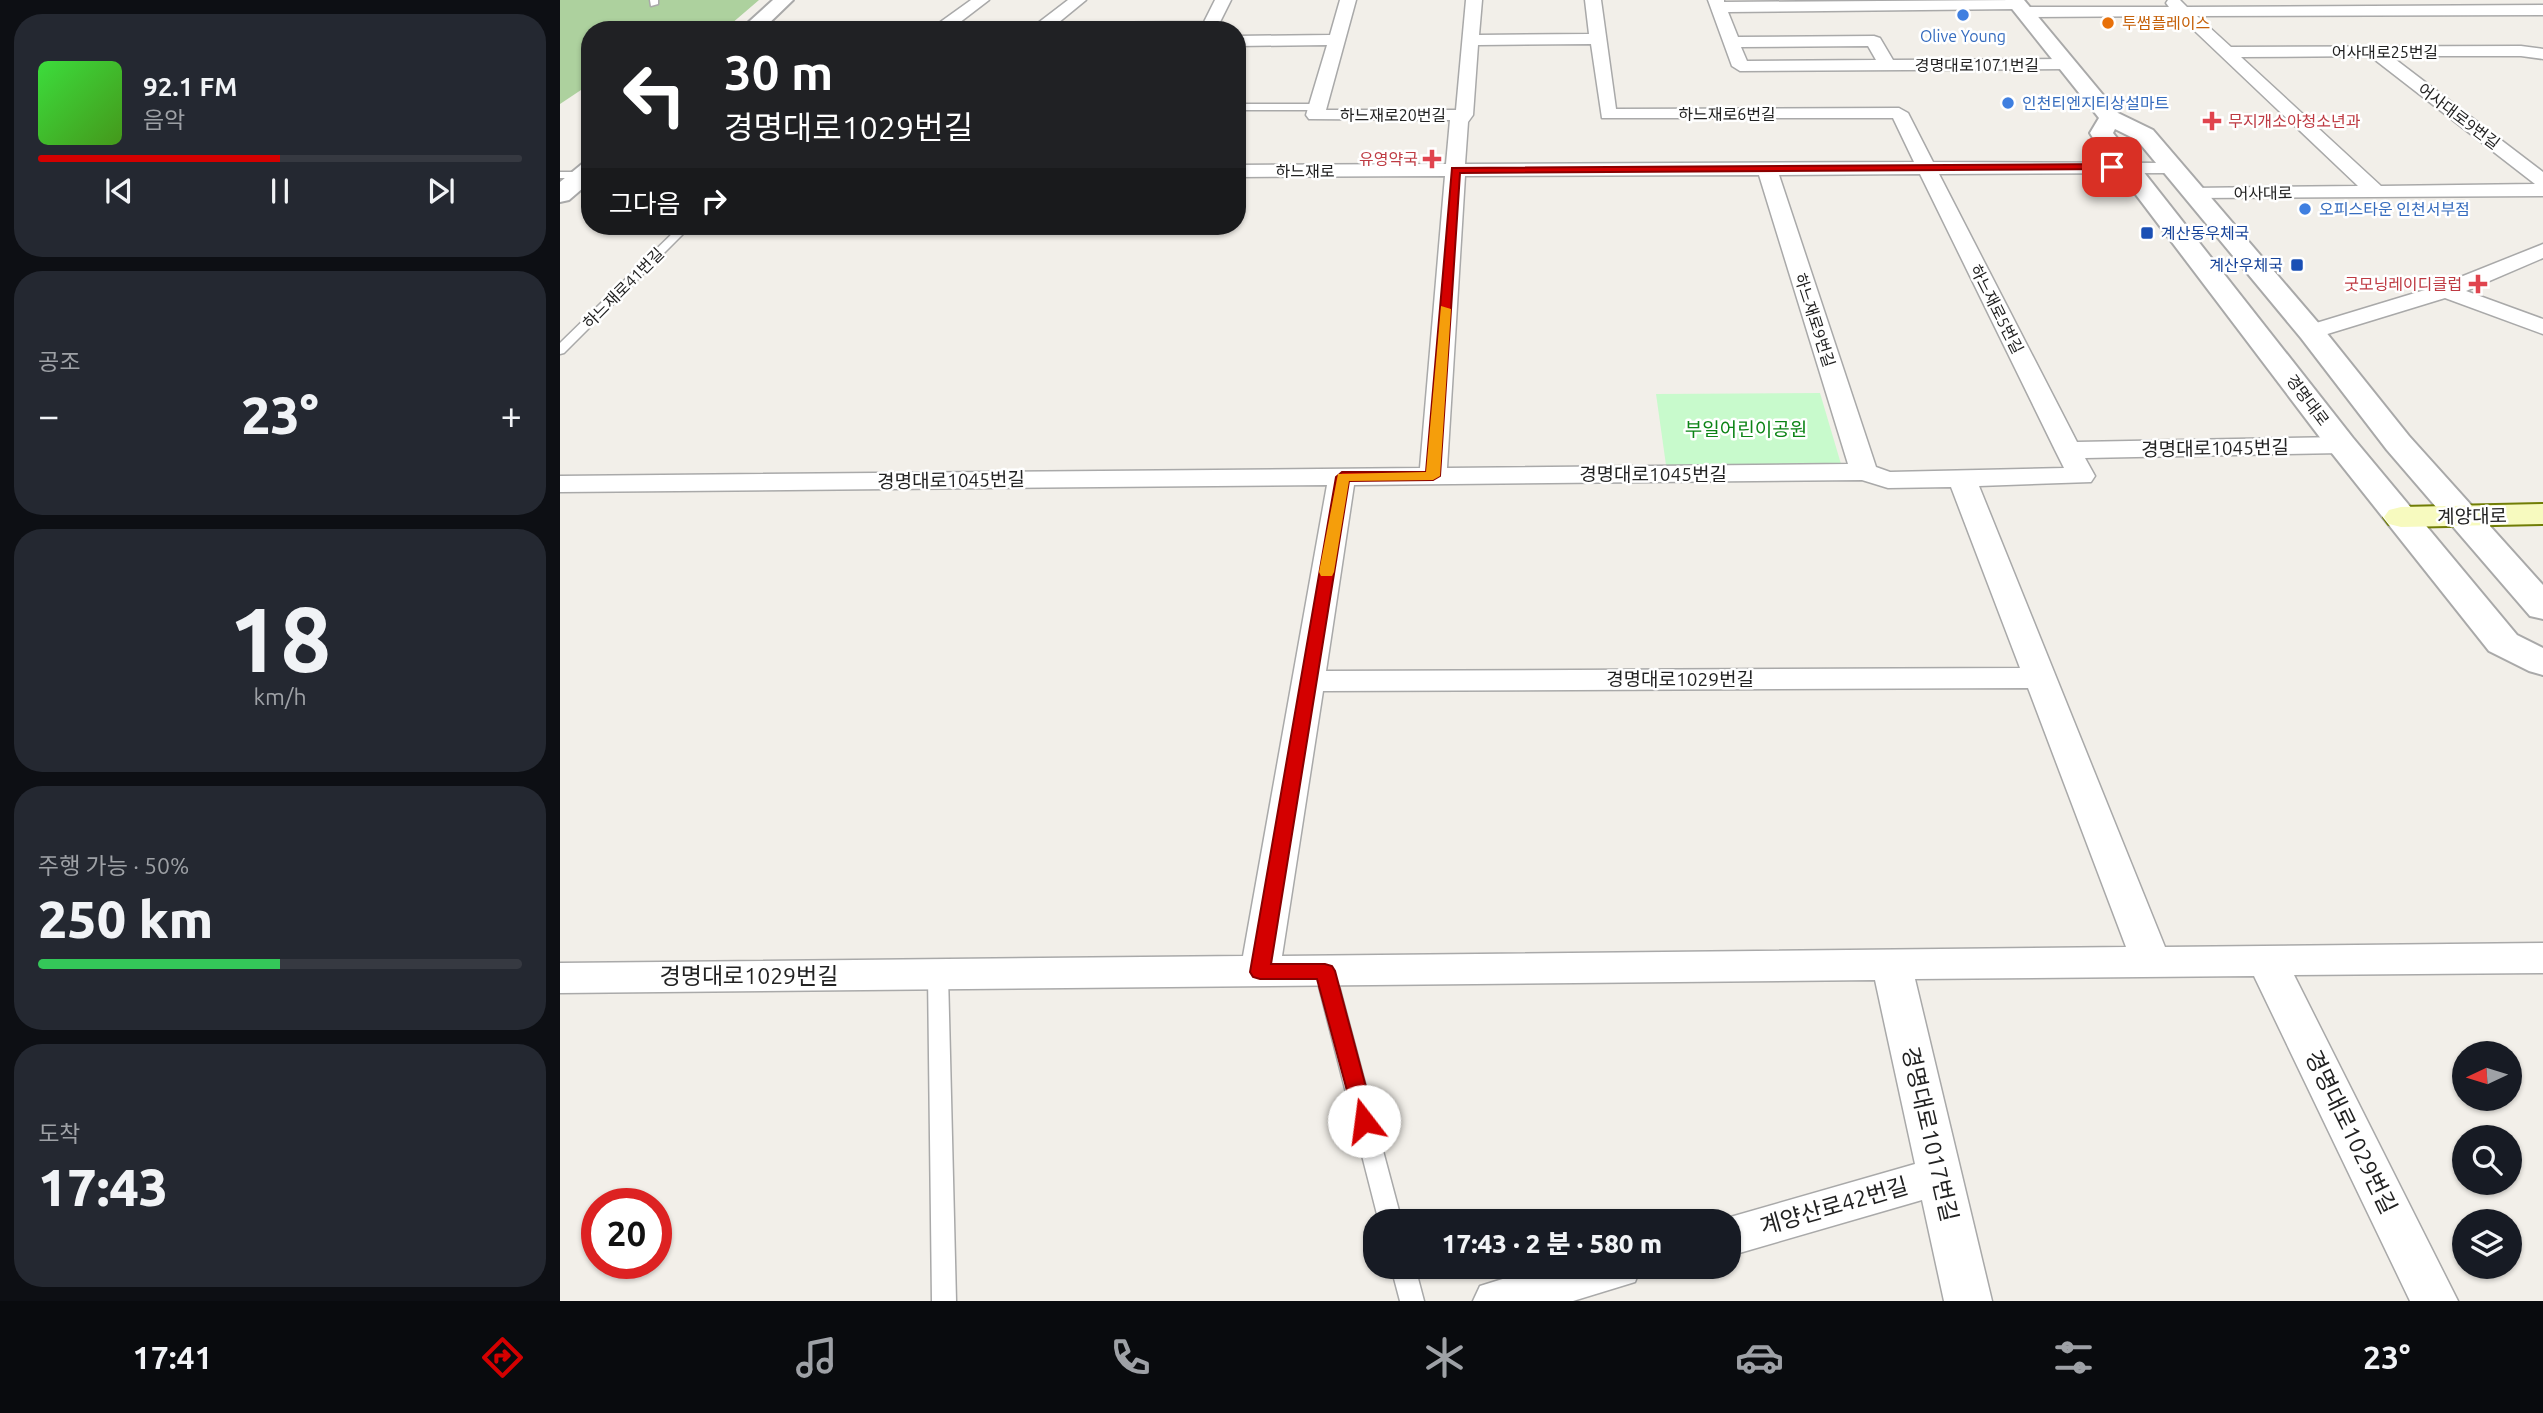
<!DOCTYPE html>
<html lang="ko">
<meta charset="utf-8">
<style>
:root{--surface:#171b24;--page:#242831;--text:#f1f3f6;--muted:#9ea1a6;--line:#363941;--accent:#d40000}
body{margin:0;font-family:Ubuntu,"Noto Sans KR",sans-serif;background:var(--page);color:var(--text);height:100vh;display:flex;flex-direction:column;font-size:26px;white-space:nowrap}
*{box-sizing:border-box;margin:0}
p{font-size:23px;color:var(--muted)}
.icon{flex:none;width:38px;height:38px;fill:none;stroke:currentColor;stroke-width:2;stroke-linecap:round;stroke-linejoin:round}
.map{position:relative;flex:1;overflow:hidden}
.panel{display:flex;flex-direction:column;gap:14px;padding:14px;background:#0d0f14;width:560px}
.panel>*{flex:none}
.guide{position:absolute;left:21px;top:21px;width:665px;height:214px;border-radius:28px;box-shadow:0 2px 5px #0004;background:#202124;color:#fff;overflow:hidden}
.needle{width:46px;rotate:266deg}
.buttons{position:absolute;left:1892px;top:1041px;display:grid;gap:14px}
.buttons a{display:grid;place-items:center;width:70px;height:70px;border-radius:50%;background:var(--surface);box-shadow:0 2px 5px #0004;font-size:35px}
.speed{position:absolute;left:21px;top:1188px;display:flex;gap:14px;font-size:35px;font-weight:700;text-align:center}
.speed>*{display:grid;place-content:center;width:91px;height:91px;border-radius:50%;background:var(--surface);box-shadow:0 2px 5px #0004;line-height:1}
.speed .limit{border:10px solid #d22;background:#fff;color:#111}
.pin{position:absolute;display:grid;place-items:center;width:60px;height:60px;color:#fff;margin:-30px;border-radius:14px;box-shadow:0 4px 10px #0006}
.me{position:absolute;width:77px;margin:-38px;rotate:345deg;stroke-linejoin:round;filter:drop-shadow(0 0 5px #0008)}
.turn{display:flex;align-items:center;gap:24px;height:147px;padding:0 28px;font-size:32px}
.turn .icon{width:91px;height:91px;stroke-width:2.5}
.turn b{display:block;font-size:49px;line-height:60px}
.then{display:flex;align-items:center;height:66px;padding:0 28px;background:#0003;gap:14px;font-size:26px}
.big{font-size:52px;font-weight:800;line-height:1.1}
.panel .card{flex:1;display:flex;flex-direction:column;justify-content:center;gap:10px;min-width:0;padding:0 24px;border-radius:28px;background:var(--page)}
.panel .dial{align-items:center;gap:0}
.dial b{font-size:91px;line-height:1}
.song{display:flex;align-items:center;gap:21px}
.cover{width:84px;height:84px;border-radius:10px;background:linear-gradient(135deg,hsl(120 70% 55%),hsl(100 70% 35%))}
.played{height:7px;border-radius:4px;background:linear-gradient(90deg,var(--accent) 50%,var(--line) 50%)}
.keys{display:flex;justify-content:space-around;direction:ltr}
.heat{display:flex;justify-content:space-between;align-items:center;font-size:38px;direction:ltr}
.charge{height:10px;border-radius:5px;background:linear-gradient(90deg,#34c759 50%,var(--line) 0)}
.trip{position:absolute;left:803px;top:1209px;width:378px;height:70px;border-radius:28px;background:var(--surface);box-shadow:0 2px 5px #0004;font-weight:800;line-height:70px;text-align:center}
.dock{display:flex;height:112px;justify-content:space-around;align-items:center;background:#090b0e;color:var(--muted)}
.dock .icon{width:49px;height:49px}
.dock .current{color:var(--accent)}
.dock b{font-size:32px;color:var(--text)}
main{display:flex;flex:1;min-height:0}
.map>svg:first-child{display:block}
.forest{fill:#add19e}
.park{fill:#c8facc}
.lines{fill:none;stroke-linecap:round;stroke-linejoin:round}
.service-casing{stroke:#a9a9a9;stroke-width:3}
.minor-casing{stroke:#a9a9a9;stroke-width:3}
.tertiary-casing{stroke:#a9a9a9;stroke-width:4}
.secondary-casing{stroke:#707d05;stroke-width:4}
.service{fill:#fff;fill-rule:evenodd}
.minor{fill:#fff;fill-rule:evenodd}
.tertiary{fill:#fff;fill-rule:evenodd}
.secondary{fill:#f7fabf;fill-rule:evenodd}
.route{fill:#d40000;stroke:#8a0000;stroke-width:2}
.slow{fill:#f59e0b}
.shop-dot{fill:#3f7fe0;stroke:#fff;stroke-width:2.5}
.food-dot{fill:#e8710a;stroke:#fff;stroke-width:2.5}
.health-dot{fill:#e0444e;stroke:#fff;stroke-width:2.5}
.transit-dot{fill:#1a4fb4;stroke:#fff;stroke-width:2.5}
.labels{text-anchor:middle;stroke-width:5;stroke-linejoin:round;paint-order:stroke}
.far-food-label{font-size:16px;fill:#c56008;stroke:#fff;text-anchor:start}
.far-shop-label{font-size:16px;fill:#366cbe;stroke:#fff;text-anchor:start}
.far-street-label{font-size:16px;fill:#222;stroke:#fff}
.far-health-label{font-size:16px;fill:#be3a42;stroke:#fff;text-anchor:end}
.far-transit-label{font-size:16px;fill:#164399;stroke:#fff;text-anchor:start}
.park-label{font-size:19px;fill:#0c8416;stroke:#fff}
.street-label{font-size:19px;fill:#222;stroke:#fff}
.near-street-label{font-size:23px;fill:#222;stroke:#fff}
</style>
<main>
<section class="panel">
<div class="card">
<div class="song"><i class="cover"></i><div><b>92.1 FM</b><p>음악</p></div></div>
<div class="played"></div>
<div class="keys"><svg class="icon" aria-label="previous" viewBox="0 0 24 24"><path d="M18 5L8 12l10 7zM5 5v14"/></svg><svg class="icon" aria-label="pause" viewBox="0 0 24 24"><path d="M8 5v14M16 5v14"/></svg><svg class="icon" aria-label="next" viewBox="0 0 24 24"><path d="M6 5l10 7-10 7zM19 5v14"/></svg></div>
</div>
<div class="card"><p>공조</p>
<div class="heat"><a>−</a><b class="big">23°</b><a>+</a></div>
</div>
<div class="card dial"><b>18</b><p>km/h</p></div>
<div class="card"><p>주행 가능 · 50%</p><b class="big">250 km</b><div class="charge"></div></div>
<div class="card"><p>도착</p><b class="big">17:43</b></div>
</section>
<div class="map">
<svg width="1983" height="1301" viewBox="0 0 1983 1301">
<rect width="100%" height="100%" fill="#f2efe9"/>
<path class="forest" d="M 0,0 L 199,0 L 164,30 L 30,30 L 30,84 L 0,104 Z"/>
<path class="park" d="M 1260,393 L 1281,464 L 1106,465 L 1096,394 Z"/>
<g class="lines">
<g class="service-casing">
<path id="service" d="M 90,0 L 98,0 L 98,4 L 91,6 Z
M 677,104 L 758,104 L 762,107 L 758,110 L 677,110 Z
M 0,172 L 22,172 L 27,175 L 22,178 L 0,178 Z
M 120,226 L 131,226 L 4,353 L 0,354 L 0,343 Z
M 765,964 L 772,966 L 775,971 L 842,1222 L 819,1222 L 755,971 L 758,966 Z
M 378,967 L 385,969 L 388,974 L 396,1301 L 372,1301 L 368,974 L 371,969 Z
M 831,1267 L 855,1267 L 864,1301 L 840,1301 Z"/>
</g>
<g class="minor-casing">
<path id="minor" d="M 411,0 L 429,0 L 399,23 L 478,23 L 508,0 L 526,0 L 498,23 L 644,22 L 655,0 L 671,0 L 656,30 L 183,29 L 191,24 L 379,23 Z
M 780,0 L 796,0 L 766,110 L 896,110 L 906,0 L 922,0 L 919,35 L 1029,34 L 1025,0 L 1041,0 L 1056,109 L 1339,108 L 1348,113 L 1373,162 L 1617,163 L 1620,167 L 1610,173 L 1379,174 L 1517,442 L 1782,437 L 1791,439 L 1795,445 L 1791,451 L 1782,453 L 1525,458 L 1535,476 L 1531,482 L 1419,486 L 1605,947 L 1983,943 L 1983,973 L 1734,975 L 1898,1301 L 1850,1301 L 1694,976 L 1355,979 L 1432,1301 L 1384,1301 L 1362,1200 L 1169,1256 L 1169,1222 L 1153,1222 L 1355,1164 L 1315,980 L 0,993 L 0,963 L 683,956 L 767,485 L 0,492 L 0,476 L 860,468 L 885,176 L 677,177 L 677,165 L 886,164 L 890,120 L 749,119 L 746,115 L 767,45 L 677,46 L 677,36 L 770,35 ZM 1031,44 L 1042,118 L 1333,118 L 1354,162 L 905,164 L 908,122 L 913,115 L 918,45 ZM 1360,174 L 1495,450 L 1504,468 L 1330,472 L 1316,467 L 1219,175 ZM 1199,175 L 1288,464 L 887,468 L 905,176 ZM 1302,480 L 1328,488 L 1391,487 L 1460,668 L 766,671 L 794,485 ZM 1468,688 L 1566,947 L 722,956 L 763,691 Z
M 1148,0 L 1164,0 L 1164,2 L 1459,0 L 1465,4 L 1457,9 L 1168,12 L 1178,37 L 1314,36 L 1320,38 L 1333,60 L 1506,59 L 1514,64 L 1506,69 L 1180,71 L 1172,66 ZM 1308,46 L 1316,60 L 1187,61 L 1181,47 Z
M 1608,0 L 1620,0 L 1627,7 L 1983,5 L 1983,15 L 1637,16 L 1671,47 L 1961,46 L 1983,49 L 1983,59 L 1961,56 L 1831,56 L 1983,172 L 1983,196 L 1626,198 L 1623,194 L 1626,190 L 1633,188 L 1798,186 L 1619,16 L 1464,17 L 1456,12 L 1464,7 L 1609,7 L 1606,3 ZM 1810,56 L 1975,184 L 1821,186 L 1681,57 Z
M 1983,244 L 1983,258 L 1906,291 L 1983,319 L 1983,334 L 1885,298 L 1751,339 L 1743,337 L 1739,332 L 1743,327 L 1878,286 Z
M 981,1267 L 1081,1267 L 1075,1282 L 1013,1301 L 913,1301 L 920,1286 Z"/>
</g>
<g class="tertiary-casing">
<path id="tertiary" d="M 213,0 L 233,0 L 202,30 L 180,30 Z
M 1445,0 L 1464,0 L 1558,113 L 1593,130 L 1761,326 L 1849,436 L 1983,585 L 1983,619 L 1970,616 L 1827,450 L 1741,338 L 1577,140 L 1555,129 L 1553,133 L 1793,438 L 1957,635 L 1983,648 L 1983,675 L 1969,671 L 1929,651 L 1771,452 L 1533,138 L 1530,133 L 1539,118 Z
M 30,162 L 30,182 L 9,200 L 0,202 L 0,182 L 22,164 Z"/>
</g>
<g class="secondary-casing">
<path id="secondary" d="M 1983,504 L 1983,524 L 1841,527 L 1829,524 L 1824,517 L 1829,510 L 1841,507 Z"/>
</g>
<use href="#service" class="service"/>
<use href="#minor" class="minor"/>
<use href="#tertiary" class="tertiary"/>
<use href="#secondary" class="secondary"/>
</g>
<path class="route" d="M 1552,164 L 1556,165 L 1556,169 L 900,173 L 880,476 L 873,480 L 789,481 L 711,964 L 765,964 L 772,966 L 775,971 L 815,1121 L 812,1128 L 804,1130 L 797,1128 L 757,979 L 700,979 L 693,977 L 690,972 L 776,477 L 782,472 L 866,472 L 892,168 Z"/>
<path class="slow" d="M 881,306 L 891,309 L 880,476 L 873,480 L 789,481 L 774,572 L 772,576 L 761,576 L 759,572 L 778,474 L 866,472 Z"/>
<g class="shop-dot">
<circle cx="1403" cy="15" r="7"/>
<circle cx="1448" cy="103" r="7"/>
<circle cx="1745" cy="209" r="7"/>
</g>
<circle class="food-dot" cx="1548" cy="23" r="7"/>
<g class="health-dot">
<path d="M1648.5 110.5h7v7h7v7h-7v7h-7v-7h-7v-7h7z"/>
<path d="M868.5 148.5h7v7h7v7h-7v7h-7v-7h-7v-7h7z"/>
<path d="M1914.5 273.5h7v7h7v7h-7v7h-7v-7h-7v-7h7z"/>
</g>
<g class="transit-dot">
<rect x="1580" y="226" width="14" height="14" rx="3.5"/>
<rect x="1730" y="258" width="14" height="14" rx="3.5"/>
</g>
<g class="labels">
<g class="far-food-label">
<text x="1562" y="29">투썸플레이스</text>
</g>
<g class="far-shop-label">
<text x="1403" y="42" text-anchor="middle">Olive Young</text>
<text x="1462" y="109">인천티엔지티상설마트</text>
<text x="1759" y="215">오피스타운 인천서부점</text>
</g>
<g class="far-street-label">
<text x="1825" y="58">어사대로25번길</text>
<text x="1417" y="71">경명대로1071번길</text>
<text x="1167" y="120">하느재로6번길</text>
<text x="833" y="121">하느재로20번길</text>
<text transform="translate(1899 116) rotate(37)" y="6">어사대로9번길</text>
<text x="745" y="177">하느재로</text>
<text transform="translate(1703 193) rotate(-1)" y="6">어사대로</text>
<text transform="translate(63 288) rotate(-45)" y="6">하느재로41번길</text>
<text transform="translate(1437 309) rotate(63)" y="6">하느재로5번길</text>
<text transform="translate(1255 320) rotate(72)" y="6">하느재로9번길</text>
<text transform="translate(1748 400) rotate(53)" y="6">경명대로</text>
</g>
<g class="far-health-label">
<text x="1668" y="127" text-anchor="start">무지개소아청소년과</text>
<text x="858" y="165">유영약국</text>
<text x="1902" y="290">굿모닝레이디클럽</text>
</g>
<g class="far-transit-label">
<text x="1601" y="239">계산동우체국</text>
<text x="1723" y="271" text-anchor="end">계산우체국</text>
</g>
<g class="park-label">
<text x="1186" y="436">부일어린이공원</text>
</g>
<g class="street-label">
<text transform="translate(1655 448) rotate(-1)" y="7">경명대로1045번길</text>
<text x="1093" y="481">경명대로1045번길</text>
<text transform="translate(391 480) rotate(-1)" y="7">경명대로1045번길</text>
<text transform="translate(1912 516) rotate(-1)" y="7">계양대로</text>
<text x="1120" y="686">경명대로1029번길</text>
</g>
<g class="near-street-label">
<text x="189" y="984">경명대로1029번길</text>
<text transform="translate(1791 1132) rotate(64)" y="8">경명대로1029번길</text>
<text transform="translate(1370 1134) rotate(77)" y="8">경명대로1017번길</text>
<text transform="translate(1274 1206) rotate(-16)" y="8">계양산로42번길</text>
</g>
</g>
</svg>
<div class="buttons">
<a><svg class="needle" viewBox="-14 -14 28 28"><path d="M0-13l5 13h-10z" fill="#e53935"/><path d="M0 13l5-13h-10z" fill="#9ea1a6"/></svg></a>
<a><svg class="icon" aria-label="search" viewBox="0 0 24 24"><circle cx="10" cy="10" r="6"/><path d="M15 15l6 6"/></svg></a>
<a><svg class="icon" aria-label="layers" viewBox="0 0 24 24"><path d="M12 4l9 5-9 5-9-5zM3 14l9 5 9-5"/></svg></a>
</div>
<div class="speed"><div class="limit">20</div></div>
<div class="pin" style="left:1552px;top:167px;background:#d93025"><svg class="icon" aria-label="arrive" viewBox="0 0 24 24"><path d="M6 21V4h12l-3 4 3 4H6"/></svg></div>
<svg class="me" style="left:804px;top:1121px" viewBox="-20 -20 40 40"><circle r="19" fill="#fff"/><path d="M0-13L10 11 0 6-10 11z" fill="#d40000"/></svg>
<div class="trip">17:43 · 2 분 · 580 m</div>
<div class="guide">
<div class="turn"><svg class="icon" aria-label="left" viewBox="0 0 24 24"><path d="M17 20v-9H6M10 6l-5 5 5 5"/></svg><div><b>30 m</b>경명대로1029번길</div></div>
<div class="then">그다음<svg class="icon" aria-label="right" viewBox="0 0 24 24"><path d="M7 20v-9h11M14 6l5 5-5 5"/></svg></div>
</div>
</div>
</main>
<nav class="dock">
<b>17:41</b>
<svg class="icon current" aria-label="directions" viewBox="0 0 24 24"><path d="M12 3l9 9-9 9-9-9zM9 14v-3h6M13 9l2 2-2 2"/></svg>
<svg class="icon" aria-label="music" viewBox="0 0 24 24"><path d="M9 18V5l10-2v13"/><circle cx="6" cy="18" r="3"/><circle cx="16" cy="16" r="3"/></svg>
<svg class="icon" aria-label="phone" viewBox="0 0 24 24"><path d="M5 4h4l2 5-3 2q2 4 5 5l2-3 5 2v4C11 20 4 13 5 4z"/></svg>
<svg class="icon" aria-label="climate" viewBox="0 0 24 24"><path d="M12 3v18M4 7l16 10M4 17L20 7"/></svg>
<svg class="icon" aria-label="car" viewBox="0 0 24 24"><path d="M5 17H2v-5l4-1 3-4h7l3 4 3 1v5h-3M9 17h6M6 11h13"/><circle cx="7" cy="17" r="2"/><circle cx="17" cy="17" r="2"/></svg>
<svg class="icon" aria-label="filters" viewBox="0 0 24 24"><path d="M4 7h16M4 17h16"/><circle cx="9" cy="7" r="2"/><circle cx="15" cy="17" r="2"/></svg>
<b>23°</b>
</nav>
